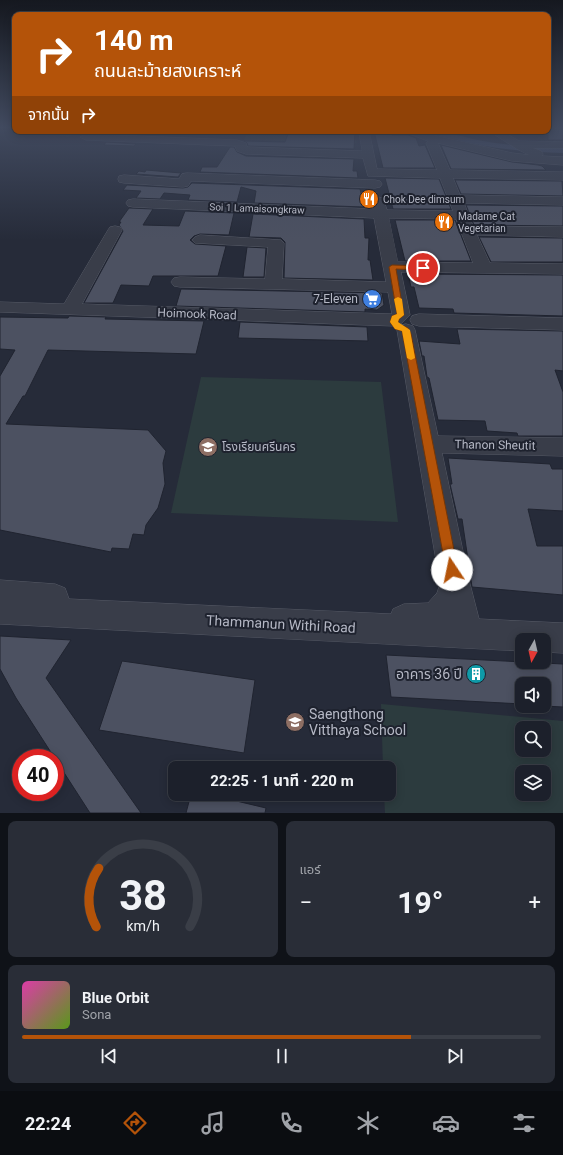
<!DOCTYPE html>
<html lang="th">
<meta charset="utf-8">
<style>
:root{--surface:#1c202b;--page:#292d37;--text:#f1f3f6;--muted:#a0a3a9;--line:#3a3e47;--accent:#b45309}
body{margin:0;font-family:Roboto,"Noto Sans Thai",sans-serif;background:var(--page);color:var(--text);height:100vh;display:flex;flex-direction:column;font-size:15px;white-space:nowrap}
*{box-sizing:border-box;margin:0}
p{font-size:13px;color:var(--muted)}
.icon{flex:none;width:22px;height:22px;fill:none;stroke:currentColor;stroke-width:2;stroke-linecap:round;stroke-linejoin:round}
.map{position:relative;height:813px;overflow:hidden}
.details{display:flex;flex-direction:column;gap:8px;padding:8px;background:#0f1218;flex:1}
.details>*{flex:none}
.top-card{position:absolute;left:12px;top:12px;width:539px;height:122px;border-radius:8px;box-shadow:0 2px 10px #0003,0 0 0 1px var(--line);background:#b45309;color:#fff;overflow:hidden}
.needle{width:26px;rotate:188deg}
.tools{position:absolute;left:515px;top:633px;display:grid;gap:8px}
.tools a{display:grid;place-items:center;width:36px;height:36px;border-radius:8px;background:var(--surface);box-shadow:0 2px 10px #0003,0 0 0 1px var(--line);font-size:20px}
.speed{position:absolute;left:12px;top:749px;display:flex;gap:8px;font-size:20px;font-weight:700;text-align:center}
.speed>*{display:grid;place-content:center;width:52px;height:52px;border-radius:50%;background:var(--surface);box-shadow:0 2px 10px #0003,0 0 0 1px var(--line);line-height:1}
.speed .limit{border:6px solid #d22;background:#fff;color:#111}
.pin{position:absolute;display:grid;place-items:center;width:34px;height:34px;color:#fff;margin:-17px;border:2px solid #fff;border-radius:50%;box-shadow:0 1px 4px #0007}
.me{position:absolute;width:44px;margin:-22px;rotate:349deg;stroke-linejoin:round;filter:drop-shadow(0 0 3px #0008)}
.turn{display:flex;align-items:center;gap:14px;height:84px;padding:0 16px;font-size:18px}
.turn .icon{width:52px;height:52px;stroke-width:2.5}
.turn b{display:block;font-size:28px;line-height:34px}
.then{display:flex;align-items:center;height:38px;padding:0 16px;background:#0003;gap:8px;font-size:15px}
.big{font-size:30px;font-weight:700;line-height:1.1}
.details .widget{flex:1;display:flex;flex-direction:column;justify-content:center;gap:6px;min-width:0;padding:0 14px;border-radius:8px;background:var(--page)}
.details .dial{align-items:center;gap:0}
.dial svg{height:104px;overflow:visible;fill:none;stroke:var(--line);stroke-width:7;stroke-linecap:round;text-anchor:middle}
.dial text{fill:var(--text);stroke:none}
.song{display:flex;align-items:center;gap:12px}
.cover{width:48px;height:48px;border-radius:6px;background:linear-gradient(135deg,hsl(320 70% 55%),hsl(90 70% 35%))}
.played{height:4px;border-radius:2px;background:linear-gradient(90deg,var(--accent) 75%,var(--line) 75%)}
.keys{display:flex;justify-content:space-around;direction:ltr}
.heat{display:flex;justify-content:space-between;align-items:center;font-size:22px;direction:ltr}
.details .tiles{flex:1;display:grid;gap:8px;grid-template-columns:1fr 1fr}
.widget:last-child{grid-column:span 2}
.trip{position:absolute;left:168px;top:761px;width:228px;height:40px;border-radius:8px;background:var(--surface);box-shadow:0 2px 10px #0003,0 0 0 1px var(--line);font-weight:700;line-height:40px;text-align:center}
.dock{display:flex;height:64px;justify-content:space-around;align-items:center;background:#0b0d11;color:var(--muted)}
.dock .icon{width:28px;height:28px}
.dock .active{color:var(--accent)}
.dock b{font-size:18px;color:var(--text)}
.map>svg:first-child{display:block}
.green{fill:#2c3b3e;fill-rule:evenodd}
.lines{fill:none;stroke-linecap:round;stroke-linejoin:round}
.canal{fill:#3f4862;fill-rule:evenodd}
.building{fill:#4c5161;stroke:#202430}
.minor-casing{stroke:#575b67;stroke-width:1}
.minor{fill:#393d49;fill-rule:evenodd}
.route{fill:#b45309;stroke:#753606}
.slow{fill:#f59e0b}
.labels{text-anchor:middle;stroke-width:4;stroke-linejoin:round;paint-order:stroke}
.far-poi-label{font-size:10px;fill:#b5b8c5;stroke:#1e222e;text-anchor:start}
.far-street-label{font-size:10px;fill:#b5b8c5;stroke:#1e222e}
.poi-label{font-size:12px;fill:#b5b8c5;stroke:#1e222e;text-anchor:end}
.street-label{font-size:12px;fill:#b5b8c5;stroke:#1e222e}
.near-street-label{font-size:14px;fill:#b5b8c5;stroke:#1e222e}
.near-poi-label{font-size:14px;fill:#b5b8c5;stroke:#1e222e;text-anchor:end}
</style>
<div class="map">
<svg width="563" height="813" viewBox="0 0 563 813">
<rect width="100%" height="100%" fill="#262b39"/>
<path class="green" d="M 22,131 L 76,131 L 69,137 Z
M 185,131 L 288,131 L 353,135 L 357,143 L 244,140 L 247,134 Z
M 201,377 L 381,382 L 398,522 L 171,513 Z
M 381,704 L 563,721 L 563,813 L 385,813 L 384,794 L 389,794 L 389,768 L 383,768 ZM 522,728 L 544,728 L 544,750 L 522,750 ZM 522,772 L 544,772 L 544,794 L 522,794 Z"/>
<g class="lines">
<path class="canal" d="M 431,131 C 449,131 465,138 483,141 C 509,146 536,147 563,147 L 563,153 C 526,152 490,149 454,139 C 447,138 436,136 431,131 Z"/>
</g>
<path class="building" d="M 548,126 L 563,126 L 563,140 L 548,140 Z
M 117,131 L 146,131 L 143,135 L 114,134 Z
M 289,131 L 355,131 L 354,149 L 248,146 L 247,143 L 244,141 L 285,142 Z
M 374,131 L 391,131 L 392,135 L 408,135 L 416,138 L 419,146 L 425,145 L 435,168 L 383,168 Z
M 106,142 L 136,144 L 134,146 L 104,145 Z
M 441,145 L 512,162 L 538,165 L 542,166 L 546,170 L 451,169 Z
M 230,147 L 234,147 L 237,152 L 246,156 L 354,159 L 353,171 L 357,171 L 358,178 L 200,172 L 202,167 L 217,167 Z
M 146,170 L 181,173 L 178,177 L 136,174 L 139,171 L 145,172 Z
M 385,178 L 439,179 L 451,209 L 393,209 Z
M 455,180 L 562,181 L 563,196 L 461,194 Z
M 192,183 L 360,189 L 362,197 L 363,197 L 364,207 L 254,203 L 256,191 L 241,187 L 237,202 L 188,200 L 190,195 L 164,193 L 160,199 L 136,198 L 141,191 L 123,190 L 127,185 L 183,188 L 188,187 Z
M 466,205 L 563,206 L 563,226 L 474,225 Z
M 129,208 L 153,209 L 143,225 L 179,226 L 185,211 L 234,213 L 229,235 L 200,234 L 194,236 L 190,240 L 195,244 L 226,246 L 218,276 L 153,276 L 149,286 L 121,285 L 113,303 L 84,303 L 123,231 L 119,225 L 121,222 L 119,222 Z
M 253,214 L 364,219 L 365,238 L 369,238 L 368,260 L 370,260 L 373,280 L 284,278 L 285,242 L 281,238 L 249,237 Z
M 395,220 L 455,220 L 471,261 L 405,261 Z
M 479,237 L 563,238 L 563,262 L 491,262 Z
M 247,247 L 266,248 L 264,277 L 243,277 Z
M 408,274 L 563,275 L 563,316 L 454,313 L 453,309 L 419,308 L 414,287 L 411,287 Z
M 181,289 L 382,293 L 384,305 L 377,310 L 365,309 L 365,312 L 176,306 Z
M 69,316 L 106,317 L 105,319 L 204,321 L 196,354 L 48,350 L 25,396 L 23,396 L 6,424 L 148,430 L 166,451 L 163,463 L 165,484 L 158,508 L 146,525 L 144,535 L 133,534 L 129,549 L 112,548 L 111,552 L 0,530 L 0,376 L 15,350 L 0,349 L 0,317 L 68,318 Z
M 240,322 L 367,327 L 368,341 L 238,338 Z
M 457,329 L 563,331 L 563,371 L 555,370 L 563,392 L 563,436 L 518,436 L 517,433 L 487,431 L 485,421 L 438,420 L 429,378 L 427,377 L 424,356 L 422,356 L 419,341 L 460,344 Z
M 448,458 L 550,464 L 552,469 L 563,469 L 563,511 L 528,509 L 537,546 L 563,546 L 563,595 L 472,587 L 462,519 L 458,519 L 450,484 L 452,484 Z
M 0,636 L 71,640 L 46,678 L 141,813 L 90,813 L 16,698 L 0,669 Z
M 386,655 L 563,664 L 563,707 L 544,706 L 544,684 L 522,684 L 522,704 L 391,697 Z
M 122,661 L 255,680 L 244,753 L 99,730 Z
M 191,794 L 207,794 L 266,808 L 265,813 L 186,813 Z"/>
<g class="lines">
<g class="minor-casing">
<path id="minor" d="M 359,131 L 369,131 L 377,169 L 437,170 L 426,143 L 428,141 L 407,133 L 406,131 L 422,131 L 437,136 L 512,153 L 529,155 L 517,149 L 489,131 L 502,131 L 519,141 L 563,142 L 563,148 L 533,148 L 541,151 L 543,154 L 542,156 L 563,157 L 563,165 L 512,161 L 438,143 L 450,170 L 563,172 L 563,180 L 453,178 L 460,195 L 563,197 L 563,205 L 464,203 L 473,226 L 563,227 L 563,237 L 477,235 L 490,263 L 563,264 L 563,274 L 401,272 L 410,315 L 401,324 L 394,326 L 0,312 L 0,302 L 64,304 L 108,230 L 110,227 L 115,226 L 120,227 L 122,230 L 82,304 L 392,314 L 388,292 L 180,287 L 174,286 L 171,282 L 174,278 L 180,277 L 265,279 L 268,247 L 195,243 L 192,240 L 195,237 L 200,235 L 281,240 L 284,243 L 282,279 L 386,282 L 374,218 L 133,207 L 128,206 L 126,203 L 128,200 L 133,199 L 373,209 L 371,201 L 373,198 L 378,197 L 383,198 L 387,210 L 453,211 L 440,178 L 368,176 L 363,158 L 246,154 L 237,151 L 235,146 L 86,140 L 80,137 L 86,134 L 237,140 L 246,143 L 247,147 L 362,151 ZM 389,218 L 456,219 L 473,263 L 398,262 Z
M 187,173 L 375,180 L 380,181 L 382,184 L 380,187 L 375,188 L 191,181 L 188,186 L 183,187 L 124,183 L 119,182 L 118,179 L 119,176 L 124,175 L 179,179 L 182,174 Z
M 419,314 L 563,318 L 563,330 L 419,326 L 412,324 L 410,320 L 412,316 Z
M 406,324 L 413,326 L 415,330 L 438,436 L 563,438 L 563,456 L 442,453 L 470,584 L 479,619 L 563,623 L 563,653 L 544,652 L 544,640 L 522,640 L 522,651 L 0,624 L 0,580 L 55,584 L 65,588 L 69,599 L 391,614 L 393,609 L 404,604 L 428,603 L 437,593 L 440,584 L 397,330 L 399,326 Z"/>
</g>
<use href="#minor" class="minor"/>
</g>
<linearGradient id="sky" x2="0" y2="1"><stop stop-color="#15181f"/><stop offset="0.53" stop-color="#414a5f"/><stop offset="1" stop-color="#414a5f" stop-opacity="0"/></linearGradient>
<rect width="563" height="240" fill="url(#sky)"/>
<path class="route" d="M 392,265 L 423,266 L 426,268 L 423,270 L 396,269 L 404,315 L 399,319 L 398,322 L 401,325 L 408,328 L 411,334 L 458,570 L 456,574 L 452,576 L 448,574 L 446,570 L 402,331 L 395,329 L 390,322 L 392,316 L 397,314 L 389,267 Z"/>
<path class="slow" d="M 398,297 L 402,299 L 404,315 L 399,319 L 398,322 L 410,330 L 415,358 L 411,360 L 407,358 L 402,331 L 395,329 L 390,322 L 392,316 L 397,314 L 394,299 Z"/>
<defs>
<g id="restaurant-disc" transform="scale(1)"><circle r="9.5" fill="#e8710a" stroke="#1e222e"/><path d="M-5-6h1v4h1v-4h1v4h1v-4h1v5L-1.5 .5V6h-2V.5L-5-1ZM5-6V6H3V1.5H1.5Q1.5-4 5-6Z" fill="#fff"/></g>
<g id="supermarket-disc" transform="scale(1)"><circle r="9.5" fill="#3f7fe0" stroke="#1e222e"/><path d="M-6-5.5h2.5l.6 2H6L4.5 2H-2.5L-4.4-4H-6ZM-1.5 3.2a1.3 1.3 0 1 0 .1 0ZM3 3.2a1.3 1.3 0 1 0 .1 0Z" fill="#fff"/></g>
<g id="school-disc" transform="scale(1)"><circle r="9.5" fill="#8d6e63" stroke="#1e222e"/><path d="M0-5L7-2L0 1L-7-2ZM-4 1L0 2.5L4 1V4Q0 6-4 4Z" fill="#fff"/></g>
<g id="building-disc" transform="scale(1)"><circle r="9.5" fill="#0f9aa8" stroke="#1e222e"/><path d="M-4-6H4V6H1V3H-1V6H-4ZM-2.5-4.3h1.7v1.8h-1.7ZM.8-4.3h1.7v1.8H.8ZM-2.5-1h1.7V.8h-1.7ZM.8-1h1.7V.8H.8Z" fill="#fff"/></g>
</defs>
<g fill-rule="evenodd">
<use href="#restaurant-disc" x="369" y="199"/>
<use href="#restaurant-disc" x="444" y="222"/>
<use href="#supermarket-disc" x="372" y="299"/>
<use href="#school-disc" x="208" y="447"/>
<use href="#building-disc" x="476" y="674"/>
<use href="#school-disc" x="295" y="722"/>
</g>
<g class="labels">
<g class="far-poi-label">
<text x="383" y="203">Chok Dee dimsum</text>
<text x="458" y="220">Madame Cat<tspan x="458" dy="12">Vegetarian</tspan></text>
</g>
<g class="far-street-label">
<text transform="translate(257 208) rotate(2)" y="4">Soi 1 Lamaisongkraw</text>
</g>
<g class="poi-label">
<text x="358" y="303">7-Eleven</text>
<text x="222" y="451" text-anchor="start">โรงเรียนศรีนคร</text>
</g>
<g class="street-label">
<text transform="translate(197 314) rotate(2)" y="4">Hoimook Road</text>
<text transform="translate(495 445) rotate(1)" y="4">Thanon Sheutit</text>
</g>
<g class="near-street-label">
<text transform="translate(281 624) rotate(3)" y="5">Thammanun Withi Road</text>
</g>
<g class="near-poi-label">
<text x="462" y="679">อาคาร 36 ปี</text>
<text x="309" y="719" text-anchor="start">Saengthong<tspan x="309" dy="16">Vitthaya School</tspan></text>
</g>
</g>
</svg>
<div class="tools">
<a><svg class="needle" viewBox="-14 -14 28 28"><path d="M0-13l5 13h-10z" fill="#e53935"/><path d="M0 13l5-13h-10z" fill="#a0a3a9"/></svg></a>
<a><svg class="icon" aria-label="sound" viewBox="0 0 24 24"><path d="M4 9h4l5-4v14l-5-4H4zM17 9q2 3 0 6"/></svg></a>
<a><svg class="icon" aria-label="search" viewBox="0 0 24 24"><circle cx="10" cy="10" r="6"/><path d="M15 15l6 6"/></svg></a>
<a><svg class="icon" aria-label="layers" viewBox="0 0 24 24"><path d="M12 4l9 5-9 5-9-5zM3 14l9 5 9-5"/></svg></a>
</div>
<div class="speed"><div class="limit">40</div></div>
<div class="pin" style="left:423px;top:268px;background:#d93025"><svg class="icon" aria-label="arrive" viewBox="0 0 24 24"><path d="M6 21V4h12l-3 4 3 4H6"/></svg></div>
<svg class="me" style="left:452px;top:570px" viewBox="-20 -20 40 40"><circle r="19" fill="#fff"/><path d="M0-13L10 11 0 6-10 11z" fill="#b45309"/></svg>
<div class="trip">22:25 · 1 นาที · 220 m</div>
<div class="top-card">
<div class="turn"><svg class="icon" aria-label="right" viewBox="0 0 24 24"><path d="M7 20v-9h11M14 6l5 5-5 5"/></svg><div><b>140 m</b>ถนนละม้ายสงเคราะห์</div></div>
<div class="then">จากนั้น<svg class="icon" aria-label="right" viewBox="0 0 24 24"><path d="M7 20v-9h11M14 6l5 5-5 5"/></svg></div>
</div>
</div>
<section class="details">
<div class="tiles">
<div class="widget dial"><svg viewBox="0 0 100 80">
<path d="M14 69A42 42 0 1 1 86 69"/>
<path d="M14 69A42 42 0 0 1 16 24" stroke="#b45309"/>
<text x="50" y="56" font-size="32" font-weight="700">38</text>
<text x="50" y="72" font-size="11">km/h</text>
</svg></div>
<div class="widget"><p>แอร์</p>
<div class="heat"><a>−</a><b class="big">19°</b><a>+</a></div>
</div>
<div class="widget">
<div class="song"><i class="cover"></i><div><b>Blue Orbit</b><p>Sona</p></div></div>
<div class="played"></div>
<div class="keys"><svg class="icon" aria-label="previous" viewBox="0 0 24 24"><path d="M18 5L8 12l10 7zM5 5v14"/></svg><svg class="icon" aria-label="pause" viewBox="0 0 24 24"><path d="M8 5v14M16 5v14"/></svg><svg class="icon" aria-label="next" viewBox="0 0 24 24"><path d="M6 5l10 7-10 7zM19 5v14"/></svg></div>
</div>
</div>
</section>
<nav class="dock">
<b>22:24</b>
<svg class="icon active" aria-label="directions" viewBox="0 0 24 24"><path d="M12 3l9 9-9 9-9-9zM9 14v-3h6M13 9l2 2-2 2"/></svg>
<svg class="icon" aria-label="music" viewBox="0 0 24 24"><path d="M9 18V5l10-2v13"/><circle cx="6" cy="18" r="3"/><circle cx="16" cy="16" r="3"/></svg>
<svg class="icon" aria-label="phone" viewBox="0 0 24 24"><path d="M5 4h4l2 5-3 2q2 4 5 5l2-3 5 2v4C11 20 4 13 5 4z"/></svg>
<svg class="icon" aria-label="climate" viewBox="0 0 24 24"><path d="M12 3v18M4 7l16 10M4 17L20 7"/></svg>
<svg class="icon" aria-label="car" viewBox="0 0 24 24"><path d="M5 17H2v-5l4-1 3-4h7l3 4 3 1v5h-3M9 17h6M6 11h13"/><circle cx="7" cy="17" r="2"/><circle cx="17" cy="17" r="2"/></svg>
<svg class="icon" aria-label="filters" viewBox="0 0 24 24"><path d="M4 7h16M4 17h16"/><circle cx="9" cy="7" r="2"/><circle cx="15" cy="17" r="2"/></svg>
</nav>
